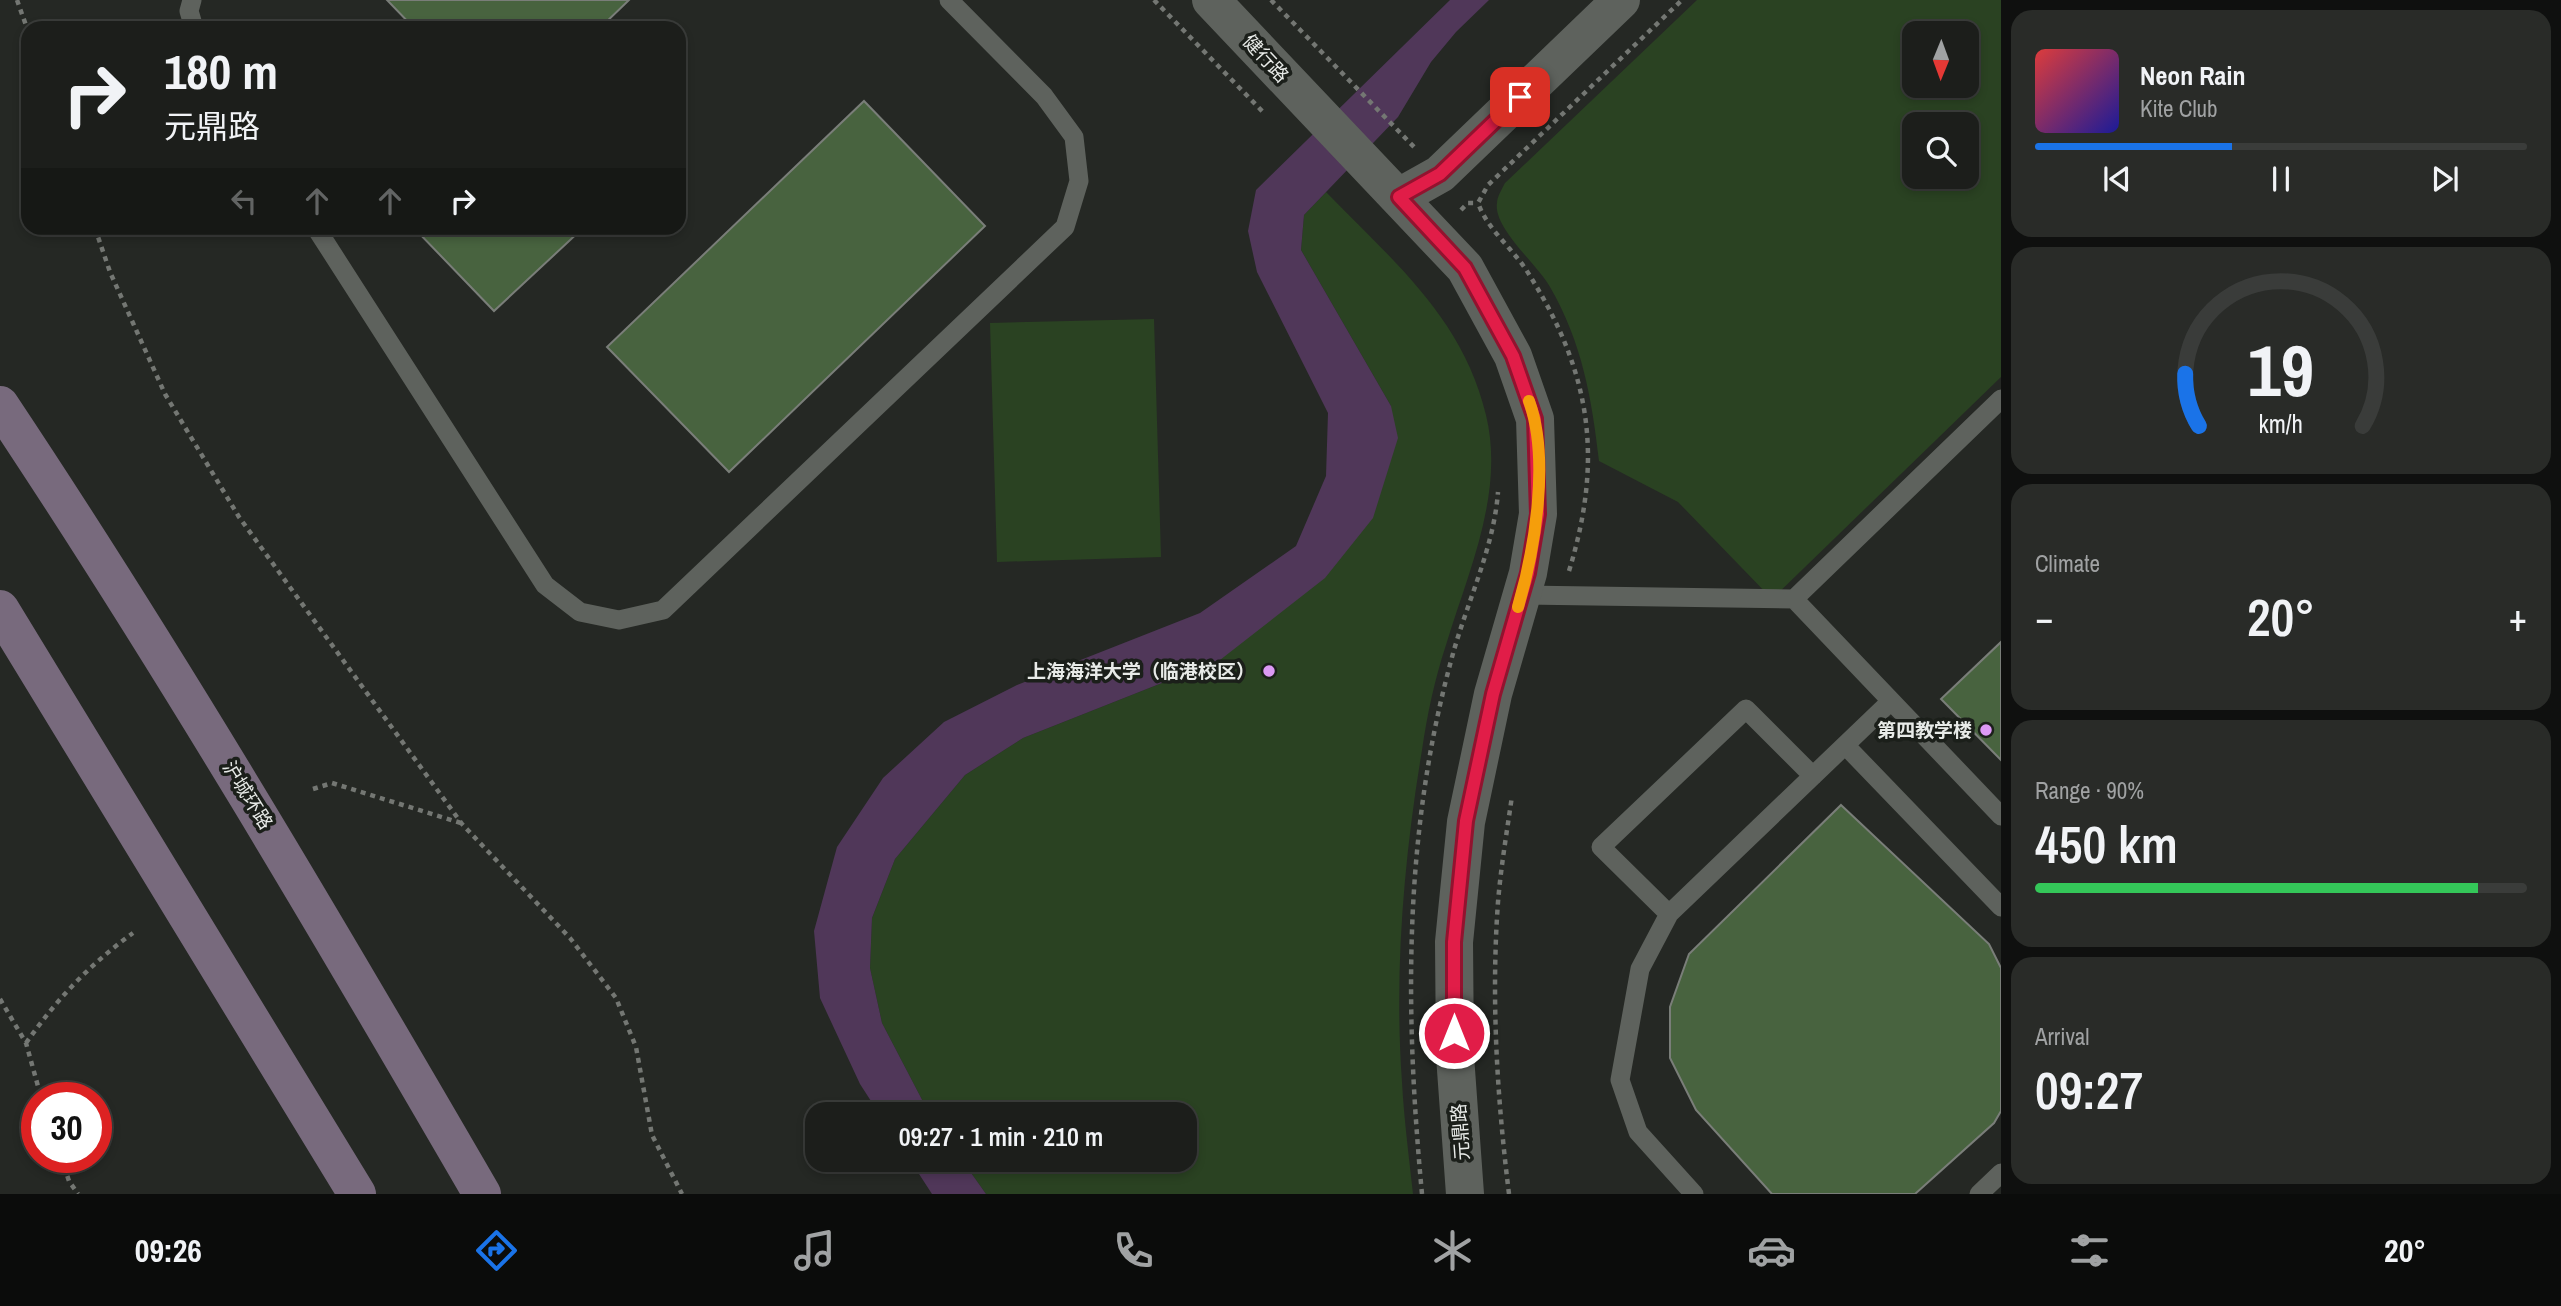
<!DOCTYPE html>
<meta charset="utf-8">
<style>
:root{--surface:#1c1e1b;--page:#292b28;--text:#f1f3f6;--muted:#a0a2a3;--line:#3a3c3a;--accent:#1a73e8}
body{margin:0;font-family:"Archivo Narrow","Noto Sans SC",sans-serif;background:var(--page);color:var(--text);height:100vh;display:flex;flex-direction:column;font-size:26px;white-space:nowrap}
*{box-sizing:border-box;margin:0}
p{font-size:23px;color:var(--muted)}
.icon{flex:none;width:38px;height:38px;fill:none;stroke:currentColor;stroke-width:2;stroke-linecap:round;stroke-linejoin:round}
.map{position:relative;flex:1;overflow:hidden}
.side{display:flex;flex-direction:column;gap:10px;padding:10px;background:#0f100f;width:560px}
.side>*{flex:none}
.top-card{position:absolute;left:21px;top:21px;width:665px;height:214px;border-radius:21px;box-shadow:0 4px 10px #0003,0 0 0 2px var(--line);background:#1c1e1b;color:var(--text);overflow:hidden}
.needle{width:46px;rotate:181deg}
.fabs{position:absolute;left:1902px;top:21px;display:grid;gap:14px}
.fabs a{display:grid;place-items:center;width:77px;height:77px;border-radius:14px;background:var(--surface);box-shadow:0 4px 10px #0003,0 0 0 2px var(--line);font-size:35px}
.speed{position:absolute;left:21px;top:1082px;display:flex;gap:14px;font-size:35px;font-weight:700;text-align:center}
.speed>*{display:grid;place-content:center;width:91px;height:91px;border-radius:50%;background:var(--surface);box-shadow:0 4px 10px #0003,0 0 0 2px var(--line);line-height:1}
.speed .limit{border:10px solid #d22;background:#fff;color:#111}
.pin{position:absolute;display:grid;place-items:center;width:60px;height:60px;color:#fff;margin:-30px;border-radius:14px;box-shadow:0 4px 10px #0006}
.me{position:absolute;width:77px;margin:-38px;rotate:0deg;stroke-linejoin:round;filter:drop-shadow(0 0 5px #0008)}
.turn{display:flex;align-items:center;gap:24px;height:147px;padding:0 28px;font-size:32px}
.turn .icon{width:91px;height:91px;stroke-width:2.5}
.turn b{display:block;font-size:49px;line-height:60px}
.lanes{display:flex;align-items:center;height:66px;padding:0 28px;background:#0003;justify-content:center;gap:35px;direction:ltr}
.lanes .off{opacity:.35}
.big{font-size:52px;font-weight:600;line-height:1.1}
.side .widget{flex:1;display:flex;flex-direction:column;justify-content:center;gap:10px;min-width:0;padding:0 24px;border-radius:21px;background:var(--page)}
.side .dial{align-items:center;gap:0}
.dial svg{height:182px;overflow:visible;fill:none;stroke:var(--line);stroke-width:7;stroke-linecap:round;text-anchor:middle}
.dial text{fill:var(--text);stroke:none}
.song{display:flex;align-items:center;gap:21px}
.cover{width:84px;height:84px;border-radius:10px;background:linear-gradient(135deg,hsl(0 70% 55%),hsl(240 70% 35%))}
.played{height:7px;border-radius:4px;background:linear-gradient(90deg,var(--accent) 40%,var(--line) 40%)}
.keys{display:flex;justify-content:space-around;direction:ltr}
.heat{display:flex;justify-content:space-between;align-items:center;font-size:38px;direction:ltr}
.charge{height:10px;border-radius:5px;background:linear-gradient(90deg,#34c759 90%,var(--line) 0)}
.trip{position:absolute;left:805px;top:1102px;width:392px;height:70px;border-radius:21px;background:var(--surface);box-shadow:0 4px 10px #0003,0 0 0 2px var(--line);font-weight:600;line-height:70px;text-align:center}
.tabs{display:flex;height:112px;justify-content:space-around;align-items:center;background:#0b0c0b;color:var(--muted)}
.tabs .icon{width:49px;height:49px}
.tabs .current{color:var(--accent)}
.tabs b{font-size:32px;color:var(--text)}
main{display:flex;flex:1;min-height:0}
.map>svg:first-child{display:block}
.green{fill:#2a4222;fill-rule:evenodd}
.water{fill:#503759}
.building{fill:#48633f;stroke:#7a7e79;stroke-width:2}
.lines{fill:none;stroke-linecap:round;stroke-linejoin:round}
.path{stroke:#747773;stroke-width:4.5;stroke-dasharray:5 5;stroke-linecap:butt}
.lane{stroke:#5e625d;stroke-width:19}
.street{stroke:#5e625d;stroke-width:38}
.secondary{stroke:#786a7d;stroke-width:38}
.route-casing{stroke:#92132f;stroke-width:18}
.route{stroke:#e11d48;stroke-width:12}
.slow{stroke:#f59e0b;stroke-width:12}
.poi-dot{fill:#dc99f4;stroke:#1b1f1a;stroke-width:2.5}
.labels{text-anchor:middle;stroke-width:7;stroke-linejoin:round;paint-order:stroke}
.street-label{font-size:19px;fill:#e8ebe8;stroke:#1b1f1a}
.poi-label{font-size:19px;font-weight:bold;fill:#e8ebe8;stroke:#1b1f1a;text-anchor:end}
</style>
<main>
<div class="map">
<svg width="2001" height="1194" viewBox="0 0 2001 1194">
<rect width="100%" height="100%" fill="#252824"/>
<path class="green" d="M 1697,0 L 2001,0 L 2001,377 L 1772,599 L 1678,502 L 1599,461 C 1592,399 1582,342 1550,287 C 1538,265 1493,228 1497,203 C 1497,197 1502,189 1505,183 ZM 1914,33 L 1967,33 L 1967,86 L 1914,86 ZM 1914,124 L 1967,124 L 1967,177 L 1914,177 Z
M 1326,192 C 1393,261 1463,318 1486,415 C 1505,493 1468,572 1446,645 C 1435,678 1427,715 1422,750 C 1404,858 1394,972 1402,1082 C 1404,1119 1409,1157 1413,1194 L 986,1194 L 962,1160 L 1185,1160 L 1185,1115 L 930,1115 L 882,1023 L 870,968 L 872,918 L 895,859 L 965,775 L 1023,738 L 1220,660 L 1391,406 L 1301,250 L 1304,215 Z
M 1154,319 L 1161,557 L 997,562 L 990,323 Z"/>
<path class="water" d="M 1450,0 L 1489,0 L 1456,32 L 1431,62 L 1398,117 L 1304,215 L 1301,250 L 1391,406 L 1398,438 L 1373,518 L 1325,578 L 1220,660 L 1023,738 L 965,775 L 895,859 L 872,918 L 870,968 L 882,1023 L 930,1115 L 880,1115 L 860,1084 L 820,998 L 814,931 L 837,847 L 883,778 L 944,722 L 1017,685 L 1200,613 L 1296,546 L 1326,476 L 1328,413 L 1257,272 L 1248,231 L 1256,190 Z
M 910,1160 L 962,1160 L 986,1194 L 932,1194 Z"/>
<path class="building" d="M 387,0 L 629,0 L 600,28 L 414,28 Z
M 864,101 L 985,226 L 729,472 L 607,347 Z
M 414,228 L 583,228 L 494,311 Z
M 2001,642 L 2001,760 L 1941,699 Z
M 1841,805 L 1989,944 L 2001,968 L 2001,1111 L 1994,1123 L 1915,1194 L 1772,1194 L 1696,1110 L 1670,1058 L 1670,1007 L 1689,954 Z"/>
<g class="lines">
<path class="path" d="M 17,0 L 28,31
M 1154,0 L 1264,113
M 1271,0 L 1414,147
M 1461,210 L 1468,203 L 1478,203
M 95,228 L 110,272 L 165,394 L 239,517 L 462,824 L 570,938 L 616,998 L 636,1047 L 652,1135 L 682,1194
M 1569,571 C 1603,460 1592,375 1530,276 C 1515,250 1488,231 1478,203 L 1488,185 L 1682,0
M 313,789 L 332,783 L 461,823
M 0,999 L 26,1043 L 41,1097
M 26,1043 C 57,999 89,965 133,933
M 61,1157 L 69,1181 L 78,1194
M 1422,1194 C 1408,1045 1404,897 1431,749 C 1437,716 1445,682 1454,650 C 1469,598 1494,546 1498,492
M 1509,1194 C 1497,1097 1491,999 1498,902 C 1501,866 1507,831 1512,796"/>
<path class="lane" d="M 192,0 L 189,11 L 194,28
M 316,228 L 545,585 L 580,612 L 619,620 L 663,610 L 1065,227 L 1079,181 L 1074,137 L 1044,96 L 949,0
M 2001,399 L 1794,599 L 2001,816
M 1522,595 L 1794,599
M 1845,745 L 2001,907
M 1669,914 L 1601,847 L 1746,709 L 1813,776
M 1694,1194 L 1638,1132 L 1620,1080 L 1640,969 L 1669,914 L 1891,701
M 1979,1194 L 2001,1173"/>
<path class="street" d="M 1211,0 L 1465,268 L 1513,356 L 1535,419 L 1538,514 L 1528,573 L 1493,694 L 1466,822 L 1454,942 L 1455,1056 L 1465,1194
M 1399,197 L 1440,174 L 1621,0"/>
<path class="secondary" d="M 0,405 C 171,662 327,927 482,1194
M 0,609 L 357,1194"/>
</g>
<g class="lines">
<g class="route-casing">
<path id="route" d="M 1454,1033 L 1454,942 L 1466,821 L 1493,694 L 1528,573 L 1538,514 L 1535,419 L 1513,356 L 1465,268 L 1399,197 L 1440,174 L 1520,97"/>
</g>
<use href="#route" class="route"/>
<path class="slow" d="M 1518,607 C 1535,549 1550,459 1529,401"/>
</g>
<g class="poi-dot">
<circle cx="1269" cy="671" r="7"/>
<circle cx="1986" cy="730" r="7"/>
</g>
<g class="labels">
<g class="street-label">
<text transform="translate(1266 58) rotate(47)" y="7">健行路</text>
<text transform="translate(248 795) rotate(58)" y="7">沪城环路</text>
<text transform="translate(1460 1132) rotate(-94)" y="7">元鼎路</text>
</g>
<g class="poi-label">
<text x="1255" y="678">上海海洋大学（临港校区）</text>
<text x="1972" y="737">第四教学楼</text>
</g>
</g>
</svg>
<div class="fabs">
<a><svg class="needle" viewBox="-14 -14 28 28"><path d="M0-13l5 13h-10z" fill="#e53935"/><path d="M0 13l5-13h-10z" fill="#a0a2a3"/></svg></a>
<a><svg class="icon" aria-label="search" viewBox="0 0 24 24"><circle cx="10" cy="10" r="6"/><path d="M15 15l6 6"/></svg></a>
</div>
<div class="speed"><div class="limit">30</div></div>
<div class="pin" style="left:1520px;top:97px;background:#d93025"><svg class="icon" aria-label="arrive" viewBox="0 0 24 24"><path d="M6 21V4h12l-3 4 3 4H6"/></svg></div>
<svg class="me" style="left:1454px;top:1033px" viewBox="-20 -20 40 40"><circle r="17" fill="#e11d48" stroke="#fff" stroke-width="3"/><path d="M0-11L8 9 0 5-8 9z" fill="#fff"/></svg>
<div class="trip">09:27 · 1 min · 210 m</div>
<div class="top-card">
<div class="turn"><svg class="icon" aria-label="right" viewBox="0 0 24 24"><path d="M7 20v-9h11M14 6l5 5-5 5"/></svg><div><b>180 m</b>元鼎路</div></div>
<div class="lanes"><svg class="icon off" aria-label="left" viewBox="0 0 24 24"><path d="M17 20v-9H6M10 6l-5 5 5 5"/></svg><svg class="icon off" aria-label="ahead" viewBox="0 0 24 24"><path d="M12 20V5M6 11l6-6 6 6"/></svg><svg class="icon off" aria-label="ahead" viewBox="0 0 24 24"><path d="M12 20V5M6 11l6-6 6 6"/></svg><svg class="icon" aria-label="right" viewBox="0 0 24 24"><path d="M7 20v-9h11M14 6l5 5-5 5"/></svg></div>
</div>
</div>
<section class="side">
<div class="widget">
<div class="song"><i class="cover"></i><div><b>Neon Rain</b><p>Kite Club</p></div></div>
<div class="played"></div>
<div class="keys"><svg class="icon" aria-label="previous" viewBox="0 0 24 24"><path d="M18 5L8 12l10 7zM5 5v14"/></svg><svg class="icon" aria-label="pause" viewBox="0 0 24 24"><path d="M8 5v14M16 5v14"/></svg><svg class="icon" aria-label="next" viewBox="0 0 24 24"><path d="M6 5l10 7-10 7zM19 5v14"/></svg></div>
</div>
<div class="widget dial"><svg viewBox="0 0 100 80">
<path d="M14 69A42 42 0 1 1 86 69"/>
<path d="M14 69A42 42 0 0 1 8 46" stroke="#1a73e8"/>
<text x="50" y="56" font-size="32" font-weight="700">19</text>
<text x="50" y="72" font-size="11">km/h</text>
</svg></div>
<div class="widget"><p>Climate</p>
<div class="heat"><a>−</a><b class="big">20°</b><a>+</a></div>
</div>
<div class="widget"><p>Range · 90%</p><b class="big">450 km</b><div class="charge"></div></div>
<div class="widget"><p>Arrival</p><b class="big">09:27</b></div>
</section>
</main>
<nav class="tabs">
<b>09:26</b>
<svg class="icon current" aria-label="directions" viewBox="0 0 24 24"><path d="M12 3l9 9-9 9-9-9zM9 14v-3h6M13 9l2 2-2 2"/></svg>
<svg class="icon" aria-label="music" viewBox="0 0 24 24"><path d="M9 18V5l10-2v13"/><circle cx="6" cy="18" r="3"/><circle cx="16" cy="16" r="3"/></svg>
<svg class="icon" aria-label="phone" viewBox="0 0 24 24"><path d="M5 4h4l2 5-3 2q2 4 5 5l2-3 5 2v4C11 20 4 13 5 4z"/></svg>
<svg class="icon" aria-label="climate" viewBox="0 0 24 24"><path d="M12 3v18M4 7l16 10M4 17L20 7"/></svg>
<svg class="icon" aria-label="car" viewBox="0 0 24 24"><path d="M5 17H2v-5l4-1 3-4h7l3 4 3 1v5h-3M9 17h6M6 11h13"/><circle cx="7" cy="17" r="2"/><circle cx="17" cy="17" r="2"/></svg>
<svg class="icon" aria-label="filters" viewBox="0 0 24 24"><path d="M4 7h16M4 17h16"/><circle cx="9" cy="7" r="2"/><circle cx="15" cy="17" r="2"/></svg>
<b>20°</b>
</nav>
